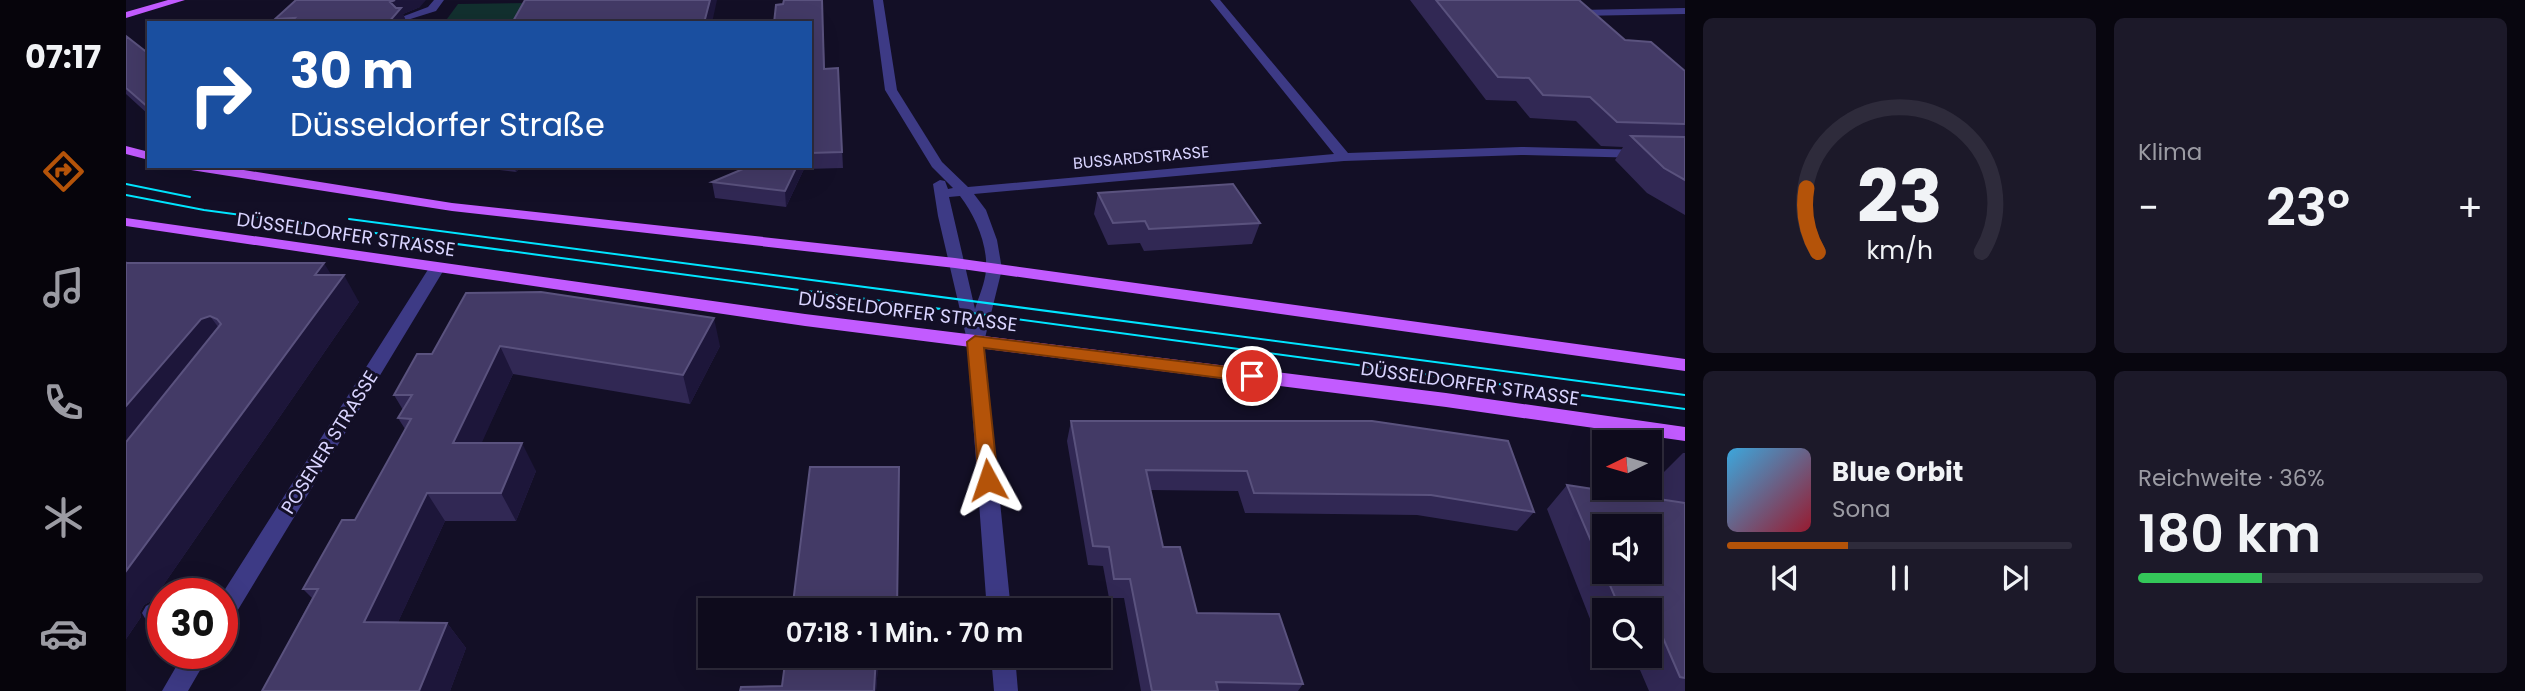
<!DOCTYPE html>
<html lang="de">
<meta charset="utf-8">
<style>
:root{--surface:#0e0b1c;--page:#1c1929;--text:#f1f3f6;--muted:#9b9ba3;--line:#2e2b3b;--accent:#b45309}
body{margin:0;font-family:Poppins,sans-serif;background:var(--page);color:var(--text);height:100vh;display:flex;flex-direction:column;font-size:26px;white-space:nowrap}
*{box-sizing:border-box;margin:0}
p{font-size:23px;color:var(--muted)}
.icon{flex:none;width:38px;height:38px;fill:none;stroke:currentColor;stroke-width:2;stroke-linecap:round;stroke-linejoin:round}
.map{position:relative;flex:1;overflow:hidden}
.panel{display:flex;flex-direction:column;gap:18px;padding:18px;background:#08060f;width:840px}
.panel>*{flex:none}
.guide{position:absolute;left:21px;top:21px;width:665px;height:147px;border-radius:0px;box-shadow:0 7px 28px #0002,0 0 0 2px var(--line);background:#1a4fa0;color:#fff;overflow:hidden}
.needle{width:46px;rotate:265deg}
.tools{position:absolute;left:1466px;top:430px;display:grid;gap:14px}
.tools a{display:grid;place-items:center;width:70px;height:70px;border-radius:0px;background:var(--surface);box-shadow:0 7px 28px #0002,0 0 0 2px var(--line);font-size:35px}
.speed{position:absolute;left:21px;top:578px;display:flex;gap:14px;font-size:35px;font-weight:700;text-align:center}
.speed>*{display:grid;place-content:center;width:91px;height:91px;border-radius:50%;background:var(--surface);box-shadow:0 7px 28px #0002,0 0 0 2px var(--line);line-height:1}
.speed .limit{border:10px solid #d22;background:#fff;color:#111}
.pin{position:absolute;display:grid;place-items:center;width:60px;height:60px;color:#fff;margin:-30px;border:4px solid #fff;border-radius:50%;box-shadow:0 2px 7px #0007}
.me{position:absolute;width:77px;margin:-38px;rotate:355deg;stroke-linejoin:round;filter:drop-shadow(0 0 5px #0008)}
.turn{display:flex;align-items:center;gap:24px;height:147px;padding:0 28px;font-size:32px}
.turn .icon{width:91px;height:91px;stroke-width:2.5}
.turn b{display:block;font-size:49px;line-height:60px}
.big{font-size:52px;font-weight:600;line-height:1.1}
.panel .tile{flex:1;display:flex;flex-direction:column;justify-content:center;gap:10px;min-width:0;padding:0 24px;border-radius:10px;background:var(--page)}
.panel .dial{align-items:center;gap:0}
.dial svg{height:182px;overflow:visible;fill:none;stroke:var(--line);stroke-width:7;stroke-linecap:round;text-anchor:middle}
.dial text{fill:var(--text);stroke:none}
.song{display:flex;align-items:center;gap:21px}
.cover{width:84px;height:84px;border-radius:10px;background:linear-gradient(135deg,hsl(200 70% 55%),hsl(350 70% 35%))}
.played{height:7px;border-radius:4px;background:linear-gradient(90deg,var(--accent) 35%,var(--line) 35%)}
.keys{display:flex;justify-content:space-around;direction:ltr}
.heat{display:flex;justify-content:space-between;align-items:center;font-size:38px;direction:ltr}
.charge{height:10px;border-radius:5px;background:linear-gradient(90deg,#34c759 36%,var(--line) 0)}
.panel .tiles{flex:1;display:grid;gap:18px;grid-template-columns:repeat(2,1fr)}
.trip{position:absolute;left:572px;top:598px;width:413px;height:70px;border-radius:0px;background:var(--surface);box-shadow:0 7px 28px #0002,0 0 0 2px var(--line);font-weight:600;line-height:70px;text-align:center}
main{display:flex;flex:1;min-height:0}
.menu{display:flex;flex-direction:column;width:126px;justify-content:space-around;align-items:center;background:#06040b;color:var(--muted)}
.menu .icon{width:49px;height:49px}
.menu .selected{color:var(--accent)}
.menu b{font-size:32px;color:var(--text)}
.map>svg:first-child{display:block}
.green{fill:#12302f}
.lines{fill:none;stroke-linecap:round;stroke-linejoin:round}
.minor{fill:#3d3a85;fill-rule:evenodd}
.major{fill:#c25bff;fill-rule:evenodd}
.tram{stroke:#00e5ff;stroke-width:2}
.wall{fill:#312854}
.shaded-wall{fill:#1d163a}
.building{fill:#433a66;stroke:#5a527e;stroke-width:2;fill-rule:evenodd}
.route{fill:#b45309;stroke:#753606;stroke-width:2}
.labels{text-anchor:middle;stroke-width:6;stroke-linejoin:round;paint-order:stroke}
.far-street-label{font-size:16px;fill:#d9d4ff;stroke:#130f26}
.street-label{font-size:19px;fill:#d9d4ff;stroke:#130f26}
</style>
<main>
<nav class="menu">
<b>07:17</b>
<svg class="icon selected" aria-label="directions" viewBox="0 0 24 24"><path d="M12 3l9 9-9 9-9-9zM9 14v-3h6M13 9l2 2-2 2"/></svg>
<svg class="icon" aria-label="music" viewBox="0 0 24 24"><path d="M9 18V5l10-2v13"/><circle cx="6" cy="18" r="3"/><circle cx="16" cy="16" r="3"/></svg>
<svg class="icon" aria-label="phone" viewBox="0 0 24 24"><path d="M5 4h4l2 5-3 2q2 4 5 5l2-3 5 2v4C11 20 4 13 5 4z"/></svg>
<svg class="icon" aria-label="climate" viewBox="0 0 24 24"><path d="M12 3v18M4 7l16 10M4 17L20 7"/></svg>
<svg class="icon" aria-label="car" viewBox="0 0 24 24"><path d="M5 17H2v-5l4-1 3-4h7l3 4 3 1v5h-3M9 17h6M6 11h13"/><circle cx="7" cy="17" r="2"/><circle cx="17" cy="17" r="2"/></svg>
</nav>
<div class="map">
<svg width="1559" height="691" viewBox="0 0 1559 691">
<rect width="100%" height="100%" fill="#130f26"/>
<path class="green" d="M 402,3 L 390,23 L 318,23 L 332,4 Z"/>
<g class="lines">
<path class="minor" d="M 308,0 L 318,0 L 310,11 L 278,21 L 273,18 L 302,7 Z
M 747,0 L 757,0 L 771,90 L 816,162 L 842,187 L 1208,154 L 1084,0 L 1094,0 L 1222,153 L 1395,147 L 1559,151 L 1559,159 L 1395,155 L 1218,161 L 848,194 L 860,210 L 871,240 L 876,269 L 858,342 L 885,611 L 861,611 L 841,340 L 812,216 L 807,184 L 814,180 L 819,181 L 822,189 L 827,188 L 806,167 L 759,90 ZM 834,196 C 849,215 862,245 860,270 C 859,283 853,296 849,309 L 823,197 Z
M 1559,8 L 1559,14 L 1451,16 L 1446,13 L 1451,10 Z
M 311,263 L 319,268 L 104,623 L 96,626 L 96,594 L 303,268 Z
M 28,602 L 37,602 L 37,624 L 20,620 L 16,613 L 20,606 Z
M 58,653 L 84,653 L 62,691 L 36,691 Z
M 865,656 L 889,656 L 892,691 L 868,691 Z"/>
<path class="major" d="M 42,0 L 59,0 L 0,18 L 0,12 Z
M 0,146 L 23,152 L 23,160 L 0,154 Z
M 58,166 L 93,166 L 326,203 L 829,258 L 1559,359 L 1559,371 L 829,268 L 326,211 L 65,170 Z
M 0,218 L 679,314 L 1320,393 L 1559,427 L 1559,441 L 1320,407 L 679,326 L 0,226 Z"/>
<path class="tram" d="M 0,184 L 64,197
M 0,195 L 78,210 L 1559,409
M 223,219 L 1559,395"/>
</g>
<path class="wall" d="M 696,0 L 699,69 L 712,68 L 717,168 L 678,169 L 660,207 L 589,198 L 586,182 L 624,166 L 684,166 L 684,23 Z
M 1284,0 L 1453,0 L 1499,40 L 1559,71 L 1559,215 L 1521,193 L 1489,160 L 1497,147 L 1475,146 L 1450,121 L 1404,118 L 1390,101 L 1360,100 Z
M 294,7 L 277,14 L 281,23 L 151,23 L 149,19 Z
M 0,36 L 23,54 L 23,115 L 0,94 Z
M 340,166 L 396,166 L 390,172 Z
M 972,193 L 1134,223 L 1126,244 L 1018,251 L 1014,243 L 982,245 L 968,214 Z
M 0,261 L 2,263 L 205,275 L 233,302 L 27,600 L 18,605 L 14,612 L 15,617 L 0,639 Z
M 340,293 L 594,346 L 564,404 L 387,374 L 355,443 L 410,471 L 390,521 L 319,521 L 272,622 L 321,623 L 340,648 L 324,691 L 136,691 L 186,598 L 177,589 L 229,520 L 279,429 L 272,418 L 277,410 L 268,395 L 306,354 Z
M 945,421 L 1408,512 L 1391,531 L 1291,515 L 1119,513 L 1112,491 L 1024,490 L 1037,547 L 1071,613 L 1177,684 L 1172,691 L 1015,691 L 998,598 L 983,598 L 977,566 L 962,565 L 941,441 Z
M 1557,453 L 1559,453 L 1559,691 L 1523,691 L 1508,656 L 1524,656 L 1524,611 L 1479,611 L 1479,648 L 1475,647 L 1421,509 L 1441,485 L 1532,499 L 1525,485 Z
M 660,656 L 771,656 L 771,666 L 752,666 L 750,691 L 614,691 L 656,686 Z"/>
<path class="shaded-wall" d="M 269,0 L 300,0 L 294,7 L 277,14 L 281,23 L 262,23 L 264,2 Z
M 584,0 L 591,0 L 586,23 L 578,23 Z
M 388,166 L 396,166 L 390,172 Z
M 671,166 L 678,166 L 678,169 L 660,207 L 659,191 Z
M 198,263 L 211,284 L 218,275 L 233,302 L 27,600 L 18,605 L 14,612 L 15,617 L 0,639 L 0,571 L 189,275 Z
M 84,316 L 104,343 L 0,464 L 0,406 L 75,319 Z
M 588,318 L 594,346 L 564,404 L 557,375 Z
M 374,346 L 387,374 L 343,471 L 327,443 Z
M 396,443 L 410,471 L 390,521 L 375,493 Z
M 301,493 L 319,521 L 260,648 L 238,622 Z
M 321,623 L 340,648 L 324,691 L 293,691 Z
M 750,656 L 752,656 L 752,666 L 750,691 L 748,691 Z"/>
<path class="building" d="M 170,0 L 269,0 L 264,2 L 270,8 L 275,8 L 262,23 L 164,23 L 169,18 L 149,19 Z
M 399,0 L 584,0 L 578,23 L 386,23 Z
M 658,0 L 696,0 L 698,69 L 712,68 L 716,152 L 684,153 L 684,23 L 648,23 L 650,5 L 657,4 Z
M 1310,0 L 1453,0 L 1499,40 L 1525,42 L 1559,71 L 1559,124 L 1491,122 L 1464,97 L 1417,95 L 1403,78 L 1372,77 Z
M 0,36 L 23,54 L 23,108 L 0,88 Z
M 1505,136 L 1559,137 L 1559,180 L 1538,168 Z
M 624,166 L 671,166 L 659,191 L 586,182 Z
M 1107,184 L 1134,223 L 1023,229 L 1019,221 L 987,223 L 972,193 Z
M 0,263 L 198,263 L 189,275 L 218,275 L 0,571 L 0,442 L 95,324 L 91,319 L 84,316 L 75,319 L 0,406 Z
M 415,292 L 588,318 L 557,375 L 374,346 L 327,443 L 396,443 L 375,493 L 301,493 L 238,622 L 321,623 L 293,691 L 136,691 L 192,589 L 177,589 L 216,520 L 229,520 L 285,419 L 272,418 L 286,395 L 268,395 L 291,354 L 306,354 L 340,293 Z
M 945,421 L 1246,421 L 1382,441 L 1408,512 L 1305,495 L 1128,493 L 1121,471 L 1020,470 L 1037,547 L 1054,547 L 1071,613 L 1153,614 L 1177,684 L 1090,682 L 1092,691 L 1026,691 L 1004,579 L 988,579 L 983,547 L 967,546 Z
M 684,467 L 773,467 L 771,611 L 666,611 Z
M 1441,485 L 1559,503 L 1559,678 L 1554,677 L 1534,631 L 1524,629 L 1524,611 L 1495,611 ZM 1479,527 L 1524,527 L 1524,572 L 1479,572 Z
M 660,656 L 750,656 L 748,691 L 614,691 L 615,687 L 656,686 Z"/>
<path class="route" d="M 849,336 L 1126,370 L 1134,376 L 1126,382 L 858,348 L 872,480 L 869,485 L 862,487 L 856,485 L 853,480 L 841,342 Z"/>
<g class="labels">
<g class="far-street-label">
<text transform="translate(1015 157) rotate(-5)" y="6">BUSSARDSTRASSE</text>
</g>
<g class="street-label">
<text transform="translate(220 234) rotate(8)" y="7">DÜSSELDORFER STRASSE</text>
<text transform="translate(782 311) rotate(7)" y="7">DÜSSELDORFER STRASSE</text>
<text transform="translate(1344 383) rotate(8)" y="7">DÜSSELDORFER STRASSE</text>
<text transform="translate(203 442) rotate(-58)" y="7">POSENER STRASSE</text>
</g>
</g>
</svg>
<div class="tools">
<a><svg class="needle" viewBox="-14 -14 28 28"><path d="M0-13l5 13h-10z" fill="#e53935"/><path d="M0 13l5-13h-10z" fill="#9b9ba3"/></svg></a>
<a><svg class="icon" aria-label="sound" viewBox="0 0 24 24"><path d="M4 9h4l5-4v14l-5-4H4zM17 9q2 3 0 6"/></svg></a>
<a><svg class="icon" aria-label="search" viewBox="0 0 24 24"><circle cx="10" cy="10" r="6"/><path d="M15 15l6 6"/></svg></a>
</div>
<div class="speed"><div class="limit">30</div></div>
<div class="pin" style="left:1126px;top:376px;background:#d93025"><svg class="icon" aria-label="arrive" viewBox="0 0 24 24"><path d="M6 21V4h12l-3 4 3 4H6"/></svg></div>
<svg class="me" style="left:862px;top:480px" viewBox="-20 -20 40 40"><path d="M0-17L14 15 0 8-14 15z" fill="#b45309" stroke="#fff" stroke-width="4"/></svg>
<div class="trip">07:18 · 1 Min. · 70 m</div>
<div class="guide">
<div class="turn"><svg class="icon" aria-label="right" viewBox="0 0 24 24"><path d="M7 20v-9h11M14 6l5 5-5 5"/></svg><div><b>30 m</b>Düsseldorfer Straße</div></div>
</div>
</div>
<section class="panel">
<div class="tiles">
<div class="tile dial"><svg viewBox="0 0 100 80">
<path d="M14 69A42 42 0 1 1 86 69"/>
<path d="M14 69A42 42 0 0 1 9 41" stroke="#b45309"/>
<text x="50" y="56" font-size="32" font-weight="700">23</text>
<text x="50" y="72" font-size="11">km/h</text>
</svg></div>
<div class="tile"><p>Klima</p>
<div class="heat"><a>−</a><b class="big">23°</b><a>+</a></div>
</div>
<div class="tile">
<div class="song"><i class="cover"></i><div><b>Blue Orbit</b><p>Sona</p></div></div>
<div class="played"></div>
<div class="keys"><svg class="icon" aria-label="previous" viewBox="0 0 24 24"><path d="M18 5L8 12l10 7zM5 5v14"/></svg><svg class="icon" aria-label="pause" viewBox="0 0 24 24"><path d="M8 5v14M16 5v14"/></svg><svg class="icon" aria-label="next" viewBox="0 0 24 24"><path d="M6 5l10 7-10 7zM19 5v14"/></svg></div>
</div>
<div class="tile"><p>Reichweite · 36%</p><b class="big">180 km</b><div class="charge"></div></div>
</div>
</section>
</main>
